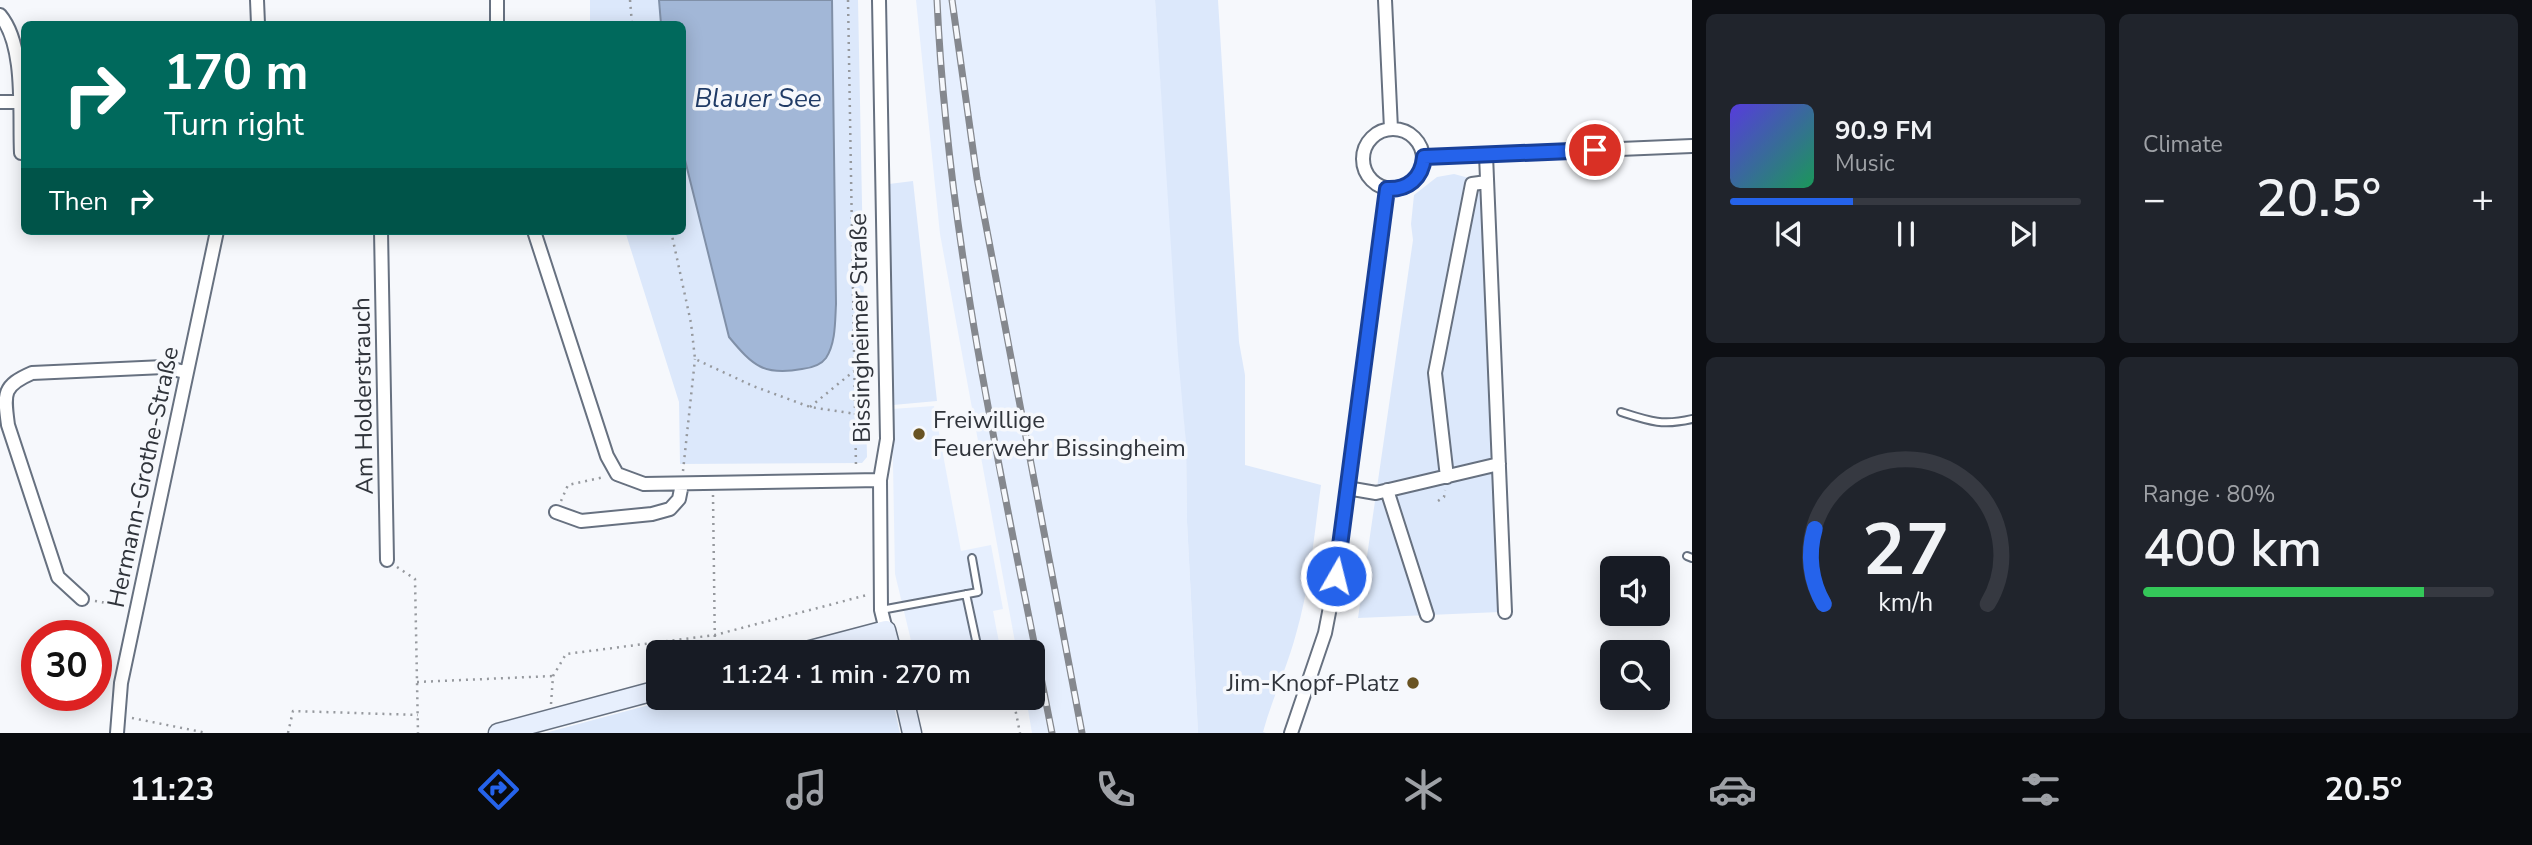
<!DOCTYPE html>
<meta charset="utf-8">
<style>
:root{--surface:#171b24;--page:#20242c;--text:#f1f3f6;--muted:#9ea1a6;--line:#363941;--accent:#2563eb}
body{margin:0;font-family:"Nunito Sans",sans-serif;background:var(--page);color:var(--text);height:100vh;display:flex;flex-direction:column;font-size:26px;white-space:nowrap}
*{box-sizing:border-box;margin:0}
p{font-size:23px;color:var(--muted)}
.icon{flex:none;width:38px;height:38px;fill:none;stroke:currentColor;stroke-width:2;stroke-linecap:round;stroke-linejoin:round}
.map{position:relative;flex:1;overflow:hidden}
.sheet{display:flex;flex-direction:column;gap:14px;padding:14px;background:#0d0f14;width:840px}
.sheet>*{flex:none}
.top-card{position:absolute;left:21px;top:21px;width:665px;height:214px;border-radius:10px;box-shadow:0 4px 18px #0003;background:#00695c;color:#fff;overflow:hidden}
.tools{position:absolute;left:1600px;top:556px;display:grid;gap:14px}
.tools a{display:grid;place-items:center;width:70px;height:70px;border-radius:10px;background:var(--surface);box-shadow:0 4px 18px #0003;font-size:35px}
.speed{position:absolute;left:21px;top:620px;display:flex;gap:14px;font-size:35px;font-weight:700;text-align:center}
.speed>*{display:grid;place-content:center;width:91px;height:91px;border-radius:50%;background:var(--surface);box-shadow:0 4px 18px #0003;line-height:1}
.speed .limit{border:10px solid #d22;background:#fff;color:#111}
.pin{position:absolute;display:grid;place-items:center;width:60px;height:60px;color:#fff;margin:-30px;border:4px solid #fff;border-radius:50%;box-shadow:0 2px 7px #0007}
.me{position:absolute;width:77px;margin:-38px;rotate:8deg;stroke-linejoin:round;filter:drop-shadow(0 0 5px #0008)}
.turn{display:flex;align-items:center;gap:24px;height:147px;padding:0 28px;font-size:32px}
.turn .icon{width:91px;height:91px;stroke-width:2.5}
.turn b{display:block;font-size:49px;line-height:60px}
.then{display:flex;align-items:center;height:66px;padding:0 28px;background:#0003;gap:14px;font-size:26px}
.big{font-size:52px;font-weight:600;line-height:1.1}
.sheet .tile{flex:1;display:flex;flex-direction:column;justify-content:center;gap:10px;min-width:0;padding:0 24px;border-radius:10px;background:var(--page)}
.sheet .dial{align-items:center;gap:0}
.dial svg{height:182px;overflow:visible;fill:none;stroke:var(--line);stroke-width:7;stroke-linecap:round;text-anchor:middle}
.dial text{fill:var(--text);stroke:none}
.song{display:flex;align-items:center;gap:21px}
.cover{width:84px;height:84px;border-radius:10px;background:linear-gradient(135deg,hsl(250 70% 55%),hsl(150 70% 35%))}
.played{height:7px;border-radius:4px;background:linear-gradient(90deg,var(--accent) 35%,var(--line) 35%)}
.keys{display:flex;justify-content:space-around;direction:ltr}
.heat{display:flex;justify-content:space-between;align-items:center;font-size:38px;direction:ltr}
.charge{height:10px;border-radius:5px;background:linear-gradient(90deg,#34c759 80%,var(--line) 0)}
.sheet .tiles{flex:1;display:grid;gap:14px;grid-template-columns:repeat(2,1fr)}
.trip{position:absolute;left:646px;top:640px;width:399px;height:70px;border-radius:10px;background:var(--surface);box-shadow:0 4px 18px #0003;font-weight:600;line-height:70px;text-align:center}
.menu{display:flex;height:112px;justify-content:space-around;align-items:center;background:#090b0e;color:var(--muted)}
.menu .icon{width:49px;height:49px}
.menu .active{color:var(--accent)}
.menu b{font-size:32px;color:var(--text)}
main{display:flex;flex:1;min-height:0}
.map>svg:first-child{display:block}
.built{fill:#e6effe}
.green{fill:#dce8fb}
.water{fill:#a2b7d7;stroke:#8090a8;stroke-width:2}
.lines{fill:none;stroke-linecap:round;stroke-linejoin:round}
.lane-casing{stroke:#677180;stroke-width:10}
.street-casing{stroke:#677180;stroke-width:16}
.secondary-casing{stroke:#677180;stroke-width:21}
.path{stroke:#96999e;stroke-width:2.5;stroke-dasharray:2 5;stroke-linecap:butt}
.lane{stroke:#fff;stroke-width:6}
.street{stroke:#fff;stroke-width:12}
.secondary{stroke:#e7effd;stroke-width:18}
.rail-casing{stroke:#85888e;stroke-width:7}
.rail{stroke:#f6f8fc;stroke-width:4.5;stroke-dasharray:13;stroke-linecap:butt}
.route-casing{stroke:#184099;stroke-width:18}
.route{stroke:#2563eb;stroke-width:12}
.poi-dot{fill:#695322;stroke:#f6f8fc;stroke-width:2.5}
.labels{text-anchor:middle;stroke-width:7;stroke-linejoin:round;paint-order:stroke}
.street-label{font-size:24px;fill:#30343b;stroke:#f6f8fc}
.poi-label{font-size:24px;fill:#30343b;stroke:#f6f8fc;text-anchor:start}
.water-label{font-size:26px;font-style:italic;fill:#203b66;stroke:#f6f8fc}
</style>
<main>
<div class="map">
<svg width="1692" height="733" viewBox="0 0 1692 733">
<rect width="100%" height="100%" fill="#f6f8fc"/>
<path class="built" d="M 916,0 L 1155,0 L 1186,444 L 1187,522 L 1198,733 L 1032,733 L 1026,698 L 1032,698 L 1032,653 L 1017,653 L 940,234 Z
M 934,406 L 961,551 L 991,545 L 1003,609 L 993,611 L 1001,653 L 914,653 L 895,574 L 892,409 Z"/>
<path class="green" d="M 590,0 L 858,0 L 867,457 L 862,463 L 680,464 L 679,402 L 625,231 L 682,231 L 682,24 L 590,24 Z
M 1155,0 L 1218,0 L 1239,342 L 1245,375 L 1245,465 L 1321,485 C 1314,535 1310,586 1296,634 C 1287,668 1272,699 1263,732 L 1266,733 L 1198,733 L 1187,522 L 1186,444 L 1178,355 Z
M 1454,174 L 1469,178 L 1483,177 L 1500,612 L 1358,618 L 1413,240 L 1411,224 L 1414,195 L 1437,177 Z
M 913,181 L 937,401 L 893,405 L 889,184 Z
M 675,698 L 892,698 L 900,733 L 545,733 Z"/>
<path class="water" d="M 659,0 L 832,0 L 836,304 C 835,320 836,343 826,358 C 821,365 811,368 802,369 C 764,376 753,366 729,337 L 683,152 L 682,24 L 661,24 Z"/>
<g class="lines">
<g class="lane-casing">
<path id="lane" d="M 1621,412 C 1649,421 1662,426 1692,419
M 1687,556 L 1692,558
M 966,594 L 977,645
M 881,610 L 978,592 L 972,558"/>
</g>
<g class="street-casing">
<path id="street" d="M 257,0 L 258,24
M 497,0 L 497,24
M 879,0 L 887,439 L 880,480 L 881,610 L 886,630
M 1385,0 L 1391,129
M 0,15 C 26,46 19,114 21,153 L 24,153
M 0,102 L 19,102
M1363 159a30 30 0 1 1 60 0a30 30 0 1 1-60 0Z
M 1486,155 L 1505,612
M 1424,157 L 1692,146
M 381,231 L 387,560
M 534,231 L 607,456 L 617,474 L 644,484 L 880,480
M 1447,477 L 1435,373 L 1472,184 L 1487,182
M 1347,488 L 1376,493 L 1499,464
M 1387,490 L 1427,615
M 556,512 L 581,521 L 652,514 L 670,509 L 679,499 L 682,484
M 82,599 L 58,577 L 8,425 C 4,394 2,386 32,373 L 164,367 L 185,372
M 117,733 L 121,683 L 217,231
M 1291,733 L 1325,633 L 1336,576 L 1387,189"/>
</g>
<g class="secondary-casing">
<path id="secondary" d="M 799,653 L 886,630 L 892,653
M 904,698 L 912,733
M 498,733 L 658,690"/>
</g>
<path class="path" d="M 630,0 L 632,24
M 848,0 L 856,467
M 671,231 L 691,323 L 695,359 L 753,386 L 810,407 L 856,414
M 810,407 L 854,371
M 683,471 L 695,359
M 713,495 L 715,653
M 561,501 L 568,485 L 604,477
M 1438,501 L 1444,497 L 1445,490
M 397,567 L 415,579 L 418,733
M 95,601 L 123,606
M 417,682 L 553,676
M 1013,698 L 1020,733
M 551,704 L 553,676 L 566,654 L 715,635 L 867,595
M 132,718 L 207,733
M 288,733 L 293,711 L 418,715"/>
<use href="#lane" class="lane"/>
<use href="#street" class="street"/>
<use href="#secondary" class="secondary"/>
<g class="rail-casing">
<path id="rail" d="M 937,0 C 948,247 1005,491 1052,733
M 952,0 L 977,178 L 1082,733"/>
</g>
<use href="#rail" class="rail"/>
</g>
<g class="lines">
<g class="route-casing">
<path id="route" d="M 1336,576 L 1387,189 C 1408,190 1422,178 1424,157 L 1595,150"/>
</g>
<use href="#route" class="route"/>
</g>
<g class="poi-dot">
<circle cx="919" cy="434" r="7"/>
<circle cx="1413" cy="683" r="7"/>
</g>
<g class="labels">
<g class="street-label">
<text transform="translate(860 328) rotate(-91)" y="8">Bissingheimer Straße</text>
<text transform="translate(363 396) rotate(-91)" y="8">Am Holderstrauch</text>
<text transform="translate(143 477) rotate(-78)" y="8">Hermann-Grothe-Straße</text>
</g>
<g class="poi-label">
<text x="933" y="428">Freiwillige<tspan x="933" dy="28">Feuerwehr Bissingheim</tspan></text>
<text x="1399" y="691" text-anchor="end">Jim-Knopf-Platz</text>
</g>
<g class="water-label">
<text x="758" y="107">Blauer See</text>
</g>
</g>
</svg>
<div class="tools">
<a><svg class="icon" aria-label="sound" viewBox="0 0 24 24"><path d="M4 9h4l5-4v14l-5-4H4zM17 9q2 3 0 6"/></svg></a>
<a><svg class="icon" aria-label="search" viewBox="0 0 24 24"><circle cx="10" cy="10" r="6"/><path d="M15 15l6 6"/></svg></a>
</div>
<div class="speed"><div class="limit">30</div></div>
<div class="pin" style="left:1595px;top:150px;background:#d93025"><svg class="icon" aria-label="arrive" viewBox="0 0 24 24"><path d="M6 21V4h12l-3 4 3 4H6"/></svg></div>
<svg class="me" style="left:1336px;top:576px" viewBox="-20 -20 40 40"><circle r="17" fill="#2563eb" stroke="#fff" stroke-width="3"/><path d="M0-11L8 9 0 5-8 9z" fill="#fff"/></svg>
<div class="trip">11:24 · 1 min · 270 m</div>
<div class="top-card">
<div class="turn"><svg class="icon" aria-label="right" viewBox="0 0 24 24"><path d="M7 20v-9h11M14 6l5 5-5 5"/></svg><div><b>170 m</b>Turn right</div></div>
<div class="then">Then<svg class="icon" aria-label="right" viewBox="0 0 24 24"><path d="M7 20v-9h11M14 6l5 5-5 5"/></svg></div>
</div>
</div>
<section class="sheet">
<div class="tiles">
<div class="tile">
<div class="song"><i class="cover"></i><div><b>90.9 FM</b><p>Music</p></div></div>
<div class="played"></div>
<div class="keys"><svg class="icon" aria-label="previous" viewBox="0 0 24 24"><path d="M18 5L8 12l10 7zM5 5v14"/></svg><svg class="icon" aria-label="pause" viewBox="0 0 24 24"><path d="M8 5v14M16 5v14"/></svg><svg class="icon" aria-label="next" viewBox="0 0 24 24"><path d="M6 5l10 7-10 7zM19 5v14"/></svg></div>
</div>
<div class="tile"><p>Climate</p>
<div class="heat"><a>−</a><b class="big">20.5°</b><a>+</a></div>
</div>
<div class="tile dial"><svg viewBox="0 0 100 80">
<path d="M14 69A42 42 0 1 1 86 69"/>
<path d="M14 69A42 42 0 0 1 10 36" stroke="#2563eb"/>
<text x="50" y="56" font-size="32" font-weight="700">27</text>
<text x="50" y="72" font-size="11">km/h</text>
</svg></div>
<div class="tile"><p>Range · 80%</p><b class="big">400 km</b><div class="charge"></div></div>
</div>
</section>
</main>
<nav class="menu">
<b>11:23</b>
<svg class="icon active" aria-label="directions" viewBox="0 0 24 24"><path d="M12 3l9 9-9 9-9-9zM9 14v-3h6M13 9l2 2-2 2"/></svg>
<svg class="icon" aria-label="music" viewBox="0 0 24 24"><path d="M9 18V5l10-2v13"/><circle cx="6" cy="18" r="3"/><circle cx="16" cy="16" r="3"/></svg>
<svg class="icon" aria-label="phone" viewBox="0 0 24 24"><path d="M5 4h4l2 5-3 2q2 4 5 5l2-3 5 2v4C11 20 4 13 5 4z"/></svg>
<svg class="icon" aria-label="climate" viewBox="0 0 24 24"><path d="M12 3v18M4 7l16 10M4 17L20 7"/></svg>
<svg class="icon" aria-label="car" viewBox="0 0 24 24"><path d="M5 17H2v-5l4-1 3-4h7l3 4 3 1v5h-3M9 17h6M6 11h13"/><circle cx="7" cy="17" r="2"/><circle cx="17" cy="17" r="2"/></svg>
<svg class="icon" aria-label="filters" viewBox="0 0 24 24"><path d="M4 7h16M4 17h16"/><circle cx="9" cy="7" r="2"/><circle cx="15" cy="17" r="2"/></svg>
<b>20.5°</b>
</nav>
